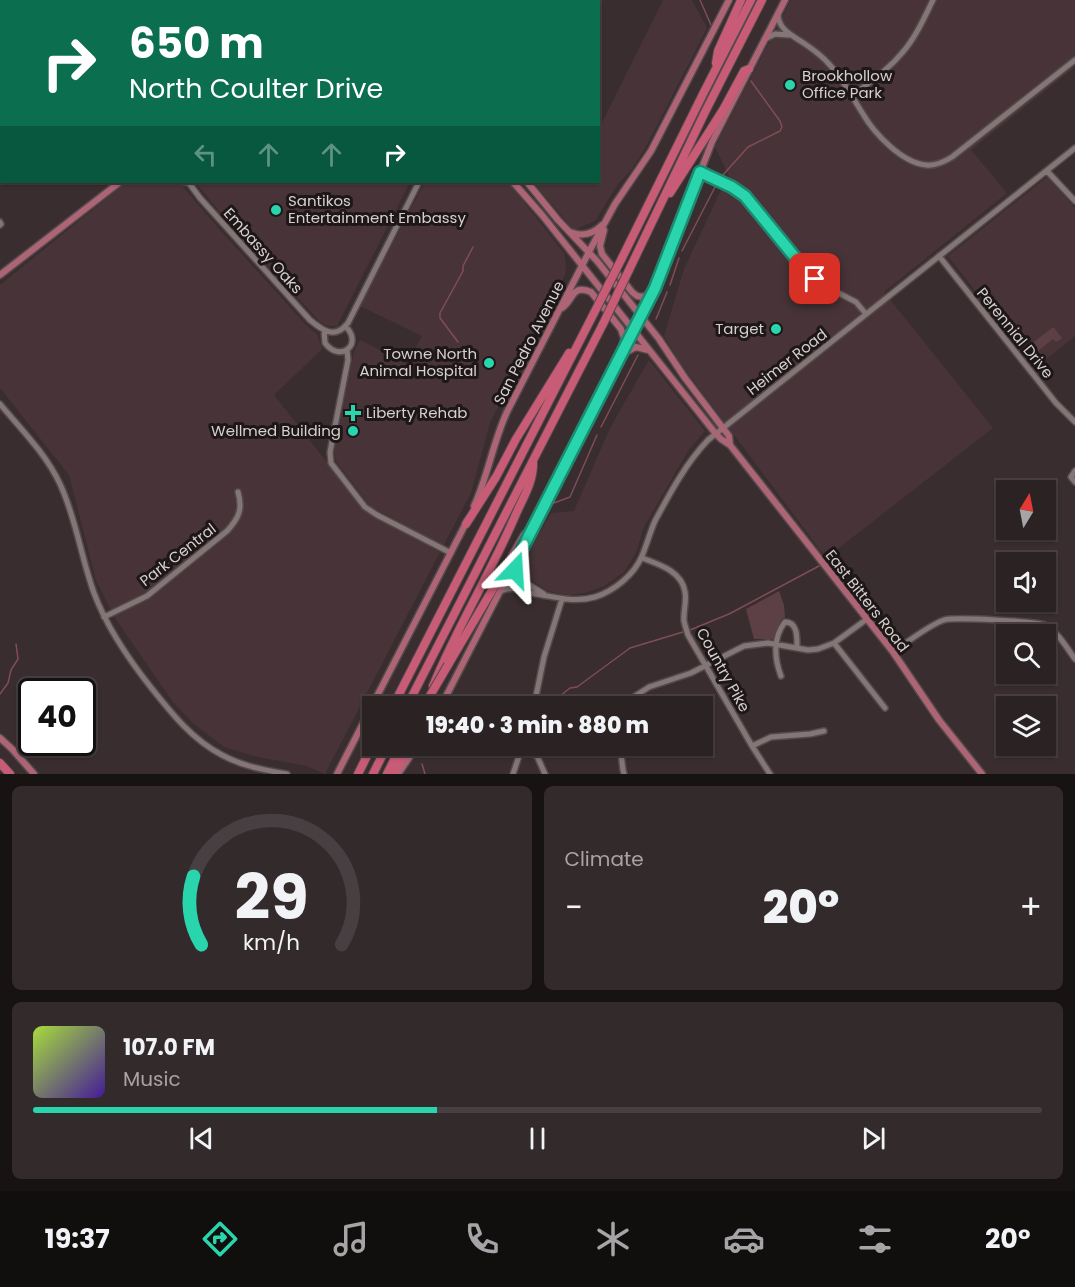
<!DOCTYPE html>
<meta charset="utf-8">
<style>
:root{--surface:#2b2223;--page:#332a2b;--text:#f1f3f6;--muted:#a6a4a6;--line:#473f41;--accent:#29d5ac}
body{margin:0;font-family:Poppins,sans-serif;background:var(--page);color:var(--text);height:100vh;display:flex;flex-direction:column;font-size:22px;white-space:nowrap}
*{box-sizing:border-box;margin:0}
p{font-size:20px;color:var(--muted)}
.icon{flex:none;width:33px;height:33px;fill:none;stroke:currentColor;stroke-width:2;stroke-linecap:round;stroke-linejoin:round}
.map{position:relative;height:774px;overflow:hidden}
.drawer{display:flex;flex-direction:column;gap:12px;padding:12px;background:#181313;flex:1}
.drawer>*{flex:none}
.guide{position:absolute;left:0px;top:0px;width:600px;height:183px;box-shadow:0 2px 4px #0004,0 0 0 2px var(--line);background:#0b6e4f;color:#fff;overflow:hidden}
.needle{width:39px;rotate:10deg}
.tools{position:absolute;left:996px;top:480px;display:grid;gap:12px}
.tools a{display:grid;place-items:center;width:60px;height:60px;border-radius:0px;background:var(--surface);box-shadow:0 2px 4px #0004,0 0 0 2px var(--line);font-size:30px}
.speed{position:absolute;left:18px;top:678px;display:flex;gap:12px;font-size:30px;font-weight:700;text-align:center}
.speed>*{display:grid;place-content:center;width:78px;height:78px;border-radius:50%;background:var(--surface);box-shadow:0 2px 4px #0004,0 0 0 2px var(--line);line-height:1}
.speed .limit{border:3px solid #111;border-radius:9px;background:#fff;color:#111}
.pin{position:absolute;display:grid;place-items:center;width:51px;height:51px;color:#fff;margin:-26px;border-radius:12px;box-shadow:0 3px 9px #0006}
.me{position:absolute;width:66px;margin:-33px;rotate:20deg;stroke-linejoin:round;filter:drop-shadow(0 0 4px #0008)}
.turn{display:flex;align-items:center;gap:21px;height:126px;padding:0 30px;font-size:27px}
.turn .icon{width:78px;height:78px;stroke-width:2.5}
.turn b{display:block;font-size:42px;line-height:51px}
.lanes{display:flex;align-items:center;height:57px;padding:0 30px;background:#0003;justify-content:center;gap:30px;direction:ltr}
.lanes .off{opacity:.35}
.big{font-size:45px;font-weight:800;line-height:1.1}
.drawer .card{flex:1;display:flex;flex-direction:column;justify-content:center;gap:9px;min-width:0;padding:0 21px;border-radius:9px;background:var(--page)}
.drawer .dial{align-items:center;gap:0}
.dial svg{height:156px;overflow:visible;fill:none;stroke:var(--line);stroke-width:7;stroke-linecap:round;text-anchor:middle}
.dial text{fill:var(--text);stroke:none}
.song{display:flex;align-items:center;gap:18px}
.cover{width:72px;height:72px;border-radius:9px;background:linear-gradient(135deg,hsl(80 70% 55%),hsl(260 70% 35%))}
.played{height:6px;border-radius:3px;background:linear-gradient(90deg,var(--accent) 40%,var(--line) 40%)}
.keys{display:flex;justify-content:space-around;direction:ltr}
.heat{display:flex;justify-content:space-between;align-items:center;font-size:33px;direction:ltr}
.drawer .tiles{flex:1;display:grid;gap:12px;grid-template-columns:1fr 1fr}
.card:last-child{grid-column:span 2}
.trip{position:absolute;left:362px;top:696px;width:351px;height:60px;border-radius:0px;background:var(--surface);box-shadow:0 2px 4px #0004,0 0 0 2px var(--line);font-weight:800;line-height:60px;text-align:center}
.tabs{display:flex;height:96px;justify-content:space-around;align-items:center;background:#110e0e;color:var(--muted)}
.tabs .icon{width:42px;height:42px}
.tabs .on{color:var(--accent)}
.tabs b{font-size:27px;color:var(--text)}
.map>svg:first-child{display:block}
.built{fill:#483438}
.green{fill:#5d4045}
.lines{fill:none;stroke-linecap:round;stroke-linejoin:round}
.stream{stroke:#7f4d57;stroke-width:1.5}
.minor-casing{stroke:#53494b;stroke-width:8}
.major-casing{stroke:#53494b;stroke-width:9}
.highway-casing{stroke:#53494b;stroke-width:10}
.minor{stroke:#847577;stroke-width:5}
.major{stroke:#ad6576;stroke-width:6}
.highway{stroke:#c85b75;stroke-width:8}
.highway-bridge-casing{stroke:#53494b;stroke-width:10;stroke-linecap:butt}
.highway-bridge{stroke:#c85b75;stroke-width:8}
.route-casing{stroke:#1b8a70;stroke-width:15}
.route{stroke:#29d5ac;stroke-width:10}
.poi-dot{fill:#29d5ac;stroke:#1d1718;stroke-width:2}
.labels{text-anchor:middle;stroke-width:6;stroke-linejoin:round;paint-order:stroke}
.poi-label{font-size:15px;fill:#d7cfd0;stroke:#1d1718;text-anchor:start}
.street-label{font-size:15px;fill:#d7cfd0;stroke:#1d1718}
</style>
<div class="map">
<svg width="1075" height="774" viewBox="0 0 1075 774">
<rect width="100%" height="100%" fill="#392d2f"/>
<path class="built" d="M 663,0 L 692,0 L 707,28 L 647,145 L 632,169 L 618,184 L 595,221 L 576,229 L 571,227 L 533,182 L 598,182 L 599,129 Z
M 791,0 L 1075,0 L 1075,67 L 971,150 L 1007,193 L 884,292 L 993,428 L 826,558 L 679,361 L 664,336 L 684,269 L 721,190 L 729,176 L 715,147 Z
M 1047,177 L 1075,208 L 1075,336 L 1035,368 L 948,256 Z
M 127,182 L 179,182 L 220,230 L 307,326 L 317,334 L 322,349 L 274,395 L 367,513 L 440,552 L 325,774 L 307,766 L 258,757 L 224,747 L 193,723 L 173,702 L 115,618 L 96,580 L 69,475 L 0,388 L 0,285 Z
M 195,182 L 410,182 L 337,326 L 328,326 L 320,322 L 226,219 Z
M 425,182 L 508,182 L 564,253 L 566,264 L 565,275 L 490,423 L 471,493 L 443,546 L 370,506 L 336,461 L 334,451 L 354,352 L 360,340 L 407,364 L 422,336 L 360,306 Z
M 649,360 L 705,431 L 689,450 L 678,468 L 644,527 L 636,553 L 624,572 L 604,586 L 585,593 L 568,595 L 548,591 L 524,575 L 519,569 L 551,513 L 574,511 L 610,428 Z"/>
<path class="green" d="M 1052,328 L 1054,328 L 1062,338 L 1056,342 L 1053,339 L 1033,355 L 1031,355 L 1026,348 Z
M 779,591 L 784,605 L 785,617 L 781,620 L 774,639 L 754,639 L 746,609 Z"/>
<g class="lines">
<path class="stream" d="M 700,0 L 711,25
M 722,176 L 748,147 L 780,131 L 782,127 L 780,121 L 751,81
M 682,251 L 715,187
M 670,285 L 679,258
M 656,319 L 667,292
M 458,342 L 440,318 L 440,313 L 463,271 L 463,266 L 473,247
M 601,427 L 638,355
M 551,504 L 570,497 L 597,435
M 690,630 L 729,614 L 819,566
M 0,694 L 8,683 L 11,670 L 18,659 L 16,644
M 542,705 L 556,699 L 570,688 L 577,687 L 630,648 L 683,632
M 422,764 L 425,774"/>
<g class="minor-casing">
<path id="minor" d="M 58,0 L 58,2
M 5,2 L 5,0
M 13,2 L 13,0
M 582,2 L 583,0
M 0,4 L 2,5
M 778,14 C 778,31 796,37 808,46 C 815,51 823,57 829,64 C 843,79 852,97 863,114 C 874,133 902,163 926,165 C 935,166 944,162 952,157 L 1075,60
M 0,22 L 2,16
M 765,39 L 775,34 L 789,35
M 0,54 L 2,48
M 852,96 C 870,82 888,70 902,53 C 916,37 924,18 933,0
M 0,97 L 2,92
M 1047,171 L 1075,201
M 701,172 L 740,192 L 807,272 L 823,285 L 856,302 L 866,314
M 184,182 L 189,183 L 200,198 L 310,320 C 322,330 335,340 348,323 L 419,182
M 0,222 L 1,224 L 0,225
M 939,256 L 1056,403 L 1075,422
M 324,330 L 325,343 C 341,364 364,343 345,326
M 347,350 L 348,360 L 330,452 L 331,463 L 365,507 L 377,515 L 451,553
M 0,404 C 21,429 46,454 60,484 C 76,518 81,557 94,593 C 107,628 129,660 153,690 C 173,715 193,740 222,755 C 242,766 264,770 287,774
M 1075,471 L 1071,477 L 1075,482
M 642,558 C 658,564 682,571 685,592 C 687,601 683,612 684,621 C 685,626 687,631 688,635 L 752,746 L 770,774
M 515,563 C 514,579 532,586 544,594
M 501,591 C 516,585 521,591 536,594 C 556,597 575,603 595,597 C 614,591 634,575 642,556 C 647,544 650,532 655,521 C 670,493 686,463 708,440 L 1075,148
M 104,617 L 147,596 L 227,531 C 239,518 243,509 238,492
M 834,643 L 885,708
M 893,652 C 906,643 929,625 944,620 C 953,617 1036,621 1045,625 C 1057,631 1067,648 1075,659
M 781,676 C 774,658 773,637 785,622 C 798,622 797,638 797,648
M 534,706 L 544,657 L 562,599
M 622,706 L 629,700 L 649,687 L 691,673 L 744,646 L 768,643 L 808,650 L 818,649 L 834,643 L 867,619
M 620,746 L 623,770 L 624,774
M 620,746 L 636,746
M 752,746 L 771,737 L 810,734 L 824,731
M 521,749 L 537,756 L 545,774
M 513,774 L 522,747"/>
</g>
<g class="major-casing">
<path id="major" d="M 376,0 L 377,2
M 346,2 L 348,0
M 513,182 L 542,215 L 716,434 L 721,439 L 730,445 L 893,652 L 939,720 L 982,774
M 527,182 L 558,220 L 597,261 L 659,339 L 685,378 L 729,436 L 730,445
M 604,230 L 600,246 L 602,254 L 632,292 L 637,296 L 643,297 L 653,292
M 570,232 C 582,237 593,234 602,225
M 0,275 L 120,182
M 562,308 C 574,300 571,284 591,292 L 621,329 L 624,338 L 622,349
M 624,353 L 636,347 L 648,350
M 474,506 C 488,476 493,442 507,412 L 591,248 L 615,204 L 651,151 L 729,0
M 441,706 L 652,295 L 712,142 L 785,0
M 0,738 L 12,749 L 34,774
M 337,774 L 467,521
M 398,774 L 417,746"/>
</g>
<g class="highway-casing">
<path id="highway" d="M 716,63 L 718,51 L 741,0
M 670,193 L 723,110 L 744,71 L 749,69
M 622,258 L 703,94 L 751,0
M 629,270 L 705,112 L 762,0
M 466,524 L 496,477 L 516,439 L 569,353
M 448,665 L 524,536 L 535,524
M 433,686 C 457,627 491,573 516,514 C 523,498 534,481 533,462
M 393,706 L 594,313
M 407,706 L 603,324
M 0,763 L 10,774
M 358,774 L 372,746
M 373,774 L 387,746
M 387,774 L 401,746
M 394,774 L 408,746"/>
</g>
<use href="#minor" class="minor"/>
<use href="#major" class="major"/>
<use href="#highway" class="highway"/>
<g class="highway-bridge-casing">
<path id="highway-bridge" d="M 594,313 L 622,258
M 603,324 L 629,270
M 424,706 L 448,665"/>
</g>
<use href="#highway-bridge" class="highway-bridge"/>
</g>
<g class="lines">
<g class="route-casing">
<path id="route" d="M 515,570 L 516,561 L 655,288 L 700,172 L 732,187 L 745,196 L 807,272 L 815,279"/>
</g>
<use href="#route" class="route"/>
</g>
<g class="poi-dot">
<circle cx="790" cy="85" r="6"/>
<circle cx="276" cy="210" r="6"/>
<circle cx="776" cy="329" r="6"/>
<circle cx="489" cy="363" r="6"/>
<path d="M350 404h6v6h6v6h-6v6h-6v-6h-6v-6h6z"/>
<circle cx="353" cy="431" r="6"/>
</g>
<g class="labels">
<g class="poi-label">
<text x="802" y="81">Brookhollow<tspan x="802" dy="17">Office Park</tspan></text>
<text x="288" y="206">Santikos<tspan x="288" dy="17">Entertainment Embassy</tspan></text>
<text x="764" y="334" text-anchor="end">Target</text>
<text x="477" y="359" text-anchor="end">Towne North<tspan x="477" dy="17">Animal Hospital</tspan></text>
<text x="366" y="418">Liberty Rehab</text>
<text x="341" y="436" text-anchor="end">Wellmed Building</text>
</g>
<g class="street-label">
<text transform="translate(263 251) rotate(48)" y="5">Embassy Oaks</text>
<text transform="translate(1015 333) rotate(51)" y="5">Perennial Drive</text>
<text transform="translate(529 343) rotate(-63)" y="5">San Pedro Avenue</text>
<text transform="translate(787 362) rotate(-38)" y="5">Heimer Road</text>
<text transform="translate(178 555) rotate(-38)" y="5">Park Central</text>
<text transform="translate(867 601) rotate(52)" y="5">East Bitters Road</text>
<text transform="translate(723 670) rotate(61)" y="5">Country Pike</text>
</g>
</g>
</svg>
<div class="tools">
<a><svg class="needle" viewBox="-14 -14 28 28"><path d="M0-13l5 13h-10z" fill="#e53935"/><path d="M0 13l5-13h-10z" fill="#a6a4a6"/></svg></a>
<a><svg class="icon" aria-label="sound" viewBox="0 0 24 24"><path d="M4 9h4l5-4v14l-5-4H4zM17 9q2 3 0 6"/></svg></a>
<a><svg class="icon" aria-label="search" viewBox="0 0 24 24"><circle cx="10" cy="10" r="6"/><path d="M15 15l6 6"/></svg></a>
<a><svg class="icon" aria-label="layers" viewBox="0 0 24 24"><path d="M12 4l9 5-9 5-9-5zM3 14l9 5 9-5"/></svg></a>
</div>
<div class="speed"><div class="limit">40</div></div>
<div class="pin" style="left:815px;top:279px;background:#d93025"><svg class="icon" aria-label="arrive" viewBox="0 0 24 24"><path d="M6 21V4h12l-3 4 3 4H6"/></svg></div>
<svg class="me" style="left:515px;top:570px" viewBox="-20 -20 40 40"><path d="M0-17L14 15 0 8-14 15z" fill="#29d5ac" stroke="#fff" stroke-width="4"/></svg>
<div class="trip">19:40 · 3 min · 880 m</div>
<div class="guide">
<div class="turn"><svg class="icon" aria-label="right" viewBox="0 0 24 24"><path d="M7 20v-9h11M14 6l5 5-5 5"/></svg><div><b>650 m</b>North Coulter Drive</div></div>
<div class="lanes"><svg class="icon off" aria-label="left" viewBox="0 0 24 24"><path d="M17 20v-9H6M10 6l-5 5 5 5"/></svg><svg class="icon off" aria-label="ahead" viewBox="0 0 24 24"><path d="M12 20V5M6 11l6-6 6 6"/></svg><svg class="icon off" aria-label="ahead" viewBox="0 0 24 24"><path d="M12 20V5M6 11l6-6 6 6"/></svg><svg class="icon" aria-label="right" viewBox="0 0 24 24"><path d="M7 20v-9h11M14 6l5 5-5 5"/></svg></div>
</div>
</div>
<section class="drawer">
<div class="tiles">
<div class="card dial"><svg viewBox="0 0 100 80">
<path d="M14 69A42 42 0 1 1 86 69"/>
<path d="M14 69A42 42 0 0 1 10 34" stroke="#29d5ac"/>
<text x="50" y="56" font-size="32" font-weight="700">29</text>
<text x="50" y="72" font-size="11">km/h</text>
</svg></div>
<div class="card"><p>Climate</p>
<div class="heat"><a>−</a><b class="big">20°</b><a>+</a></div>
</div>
<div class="card">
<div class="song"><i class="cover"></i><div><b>107.0 FM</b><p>Music</p></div></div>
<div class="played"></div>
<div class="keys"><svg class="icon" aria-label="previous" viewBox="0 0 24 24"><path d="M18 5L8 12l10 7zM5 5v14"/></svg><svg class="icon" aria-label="pause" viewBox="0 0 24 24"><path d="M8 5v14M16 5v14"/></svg><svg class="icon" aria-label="next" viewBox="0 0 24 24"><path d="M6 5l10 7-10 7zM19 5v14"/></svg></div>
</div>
</div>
</section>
<nav class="tabs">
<b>19:37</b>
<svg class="icon on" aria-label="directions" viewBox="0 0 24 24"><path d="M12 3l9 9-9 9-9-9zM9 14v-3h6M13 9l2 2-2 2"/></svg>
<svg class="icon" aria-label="music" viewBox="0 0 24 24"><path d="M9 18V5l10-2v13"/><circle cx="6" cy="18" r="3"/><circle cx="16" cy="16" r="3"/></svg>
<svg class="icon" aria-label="phone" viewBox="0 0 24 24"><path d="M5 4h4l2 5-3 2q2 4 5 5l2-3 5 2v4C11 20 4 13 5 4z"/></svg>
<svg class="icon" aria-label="climate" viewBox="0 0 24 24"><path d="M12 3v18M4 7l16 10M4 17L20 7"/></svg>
<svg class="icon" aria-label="car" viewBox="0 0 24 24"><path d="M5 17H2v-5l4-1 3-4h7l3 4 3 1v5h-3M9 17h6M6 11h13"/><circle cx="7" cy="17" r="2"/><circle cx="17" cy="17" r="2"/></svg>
<svg class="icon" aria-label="filters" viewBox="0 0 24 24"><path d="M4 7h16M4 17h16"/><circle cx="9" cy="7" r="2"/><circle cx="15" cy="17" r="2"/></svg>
<b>20°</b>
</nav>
